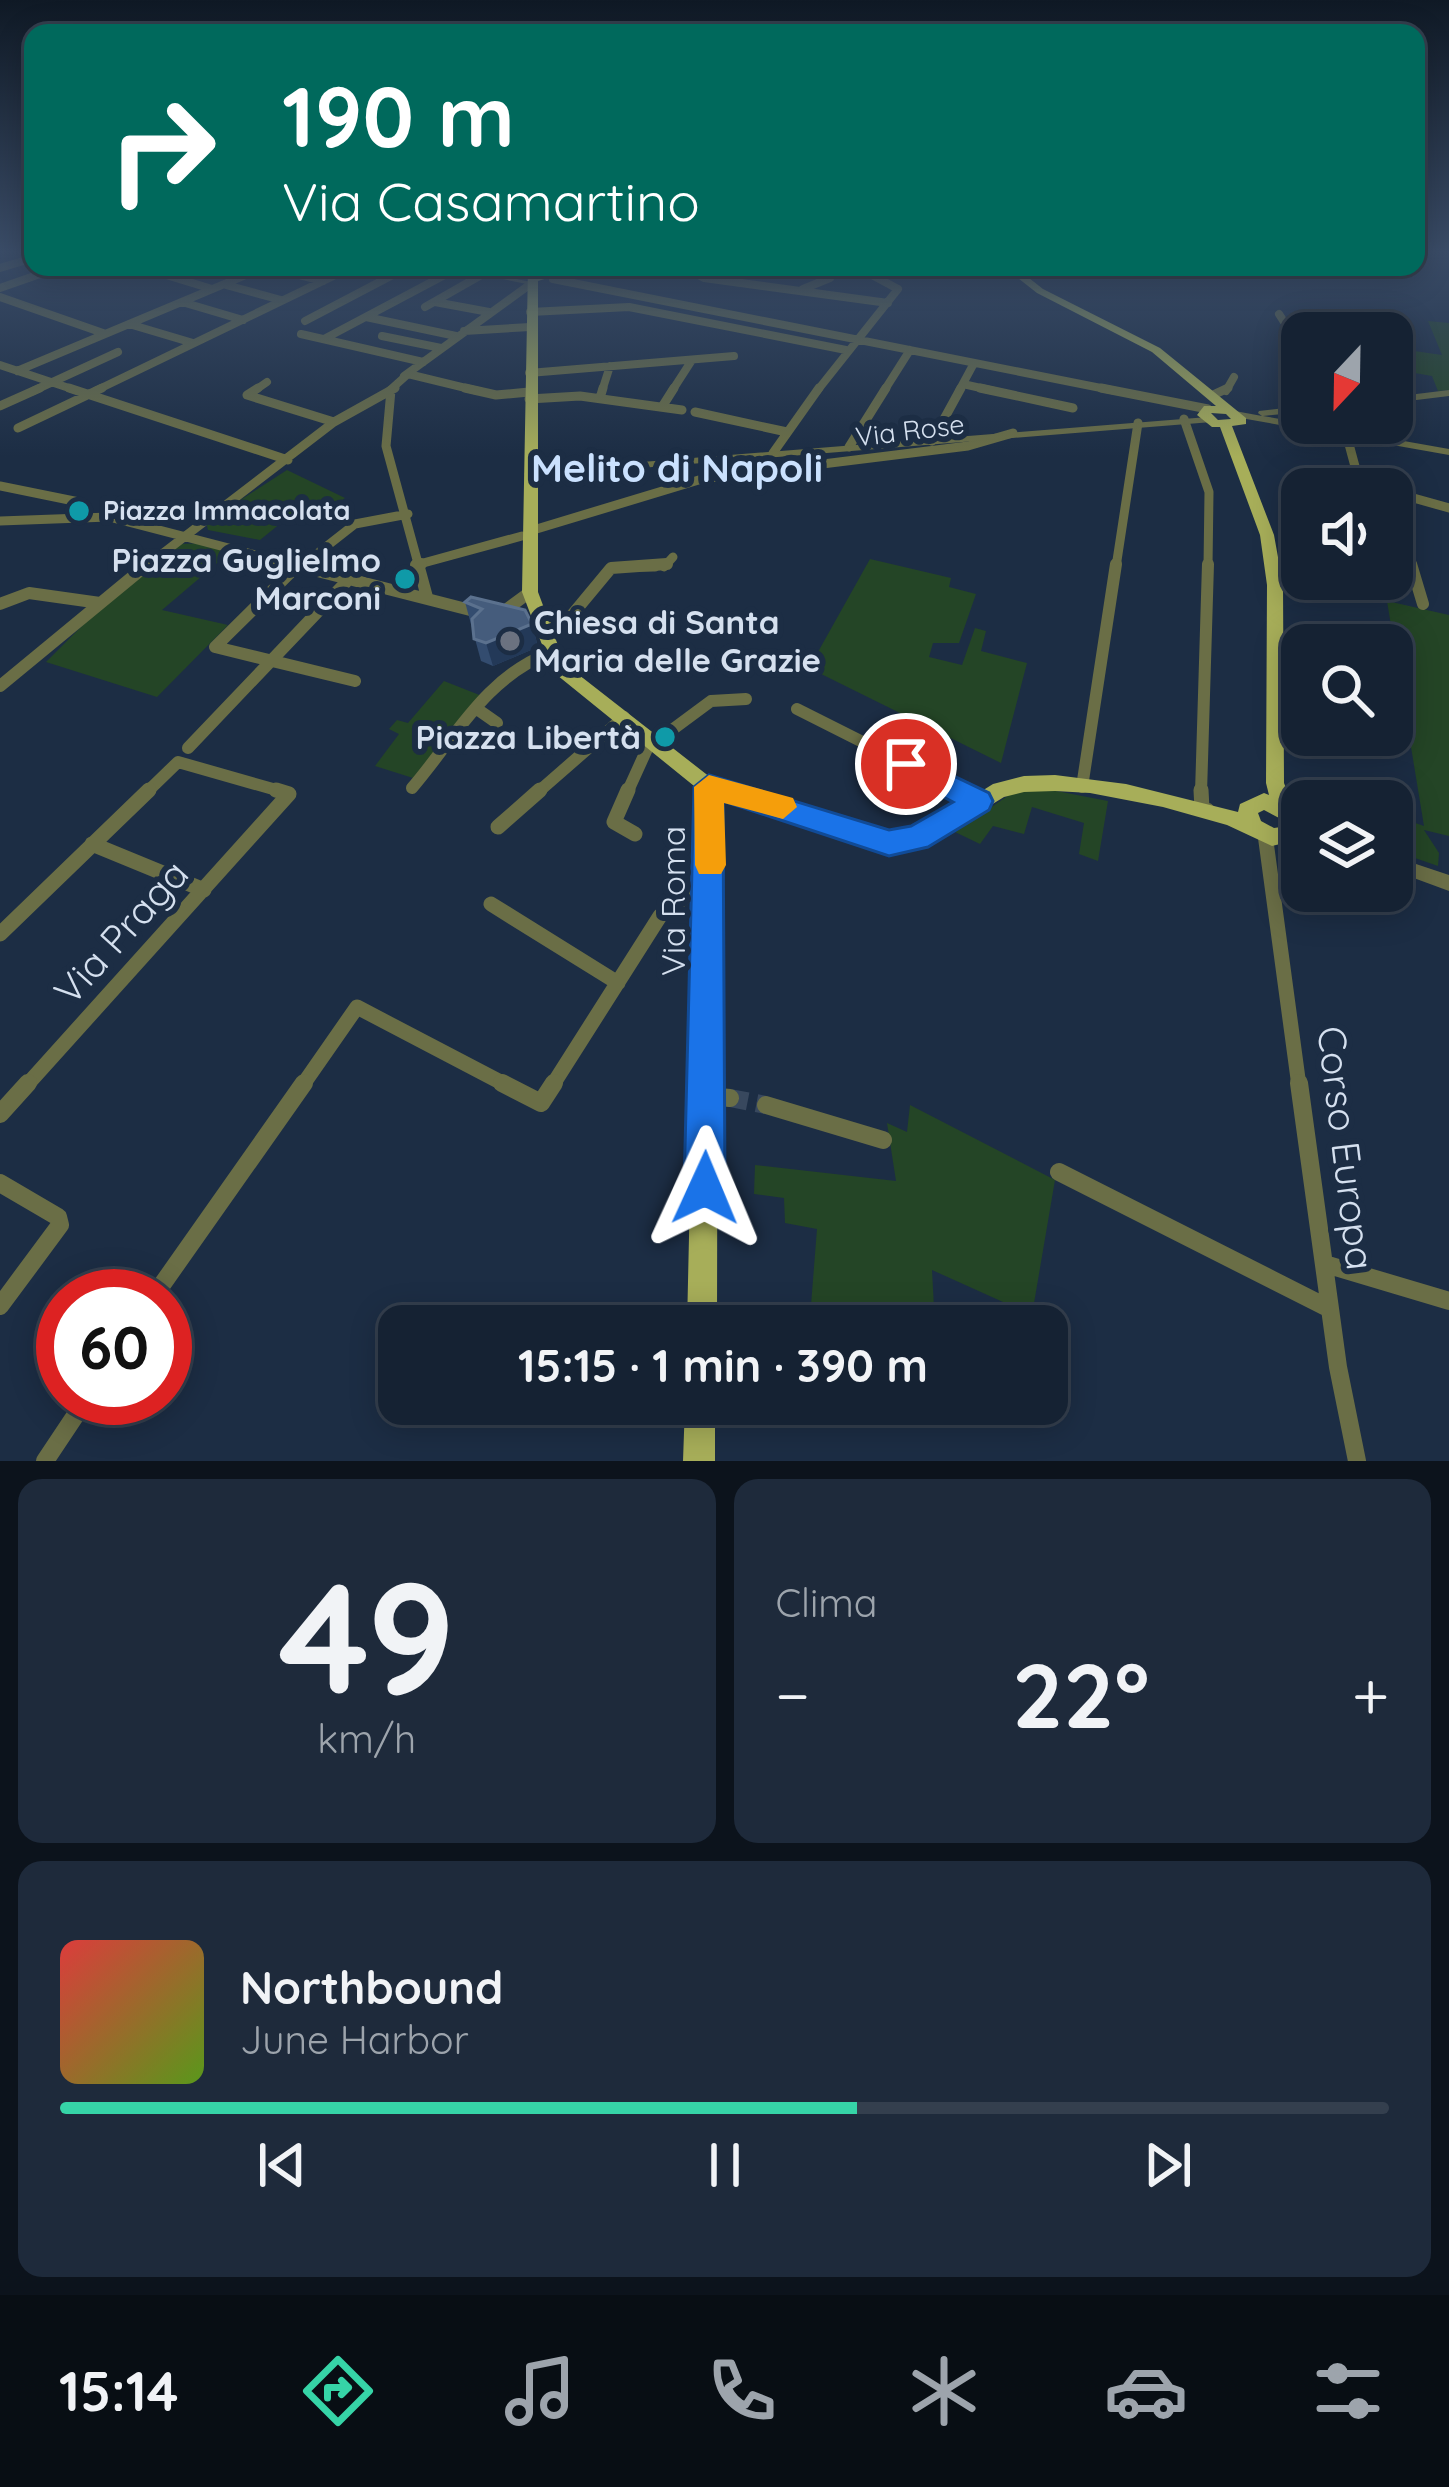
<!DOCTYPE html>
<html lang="it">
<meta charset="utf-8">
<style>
:root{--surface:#152233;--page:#1e2a3b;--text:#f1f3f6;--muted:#9da4ac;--line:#343f4e;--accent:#36d4a7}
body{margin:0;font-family:Quicksand,sans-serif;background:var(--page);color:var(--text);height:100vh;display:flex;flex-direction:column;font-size:45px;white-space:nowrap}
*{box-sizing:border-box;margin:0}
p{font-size:39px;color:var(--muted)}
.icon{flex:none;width:66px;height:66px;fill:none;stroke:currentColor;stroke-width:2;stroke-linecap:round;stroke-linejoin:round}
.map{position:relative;height:1461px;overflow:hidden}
.sheet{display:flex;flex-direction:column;gap:18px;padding:18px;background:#0c131c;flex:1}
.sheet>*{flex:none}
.guide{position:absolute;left:24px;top:24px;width:1401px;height:252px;border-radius:24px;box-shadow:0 6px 30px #0003,0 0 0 3px var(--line);background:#00695c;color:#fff;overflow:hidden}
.needle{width:78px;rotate:202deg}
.tools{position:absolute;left:1281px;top:312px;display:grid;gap:24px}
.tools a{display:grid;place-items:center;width:132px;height:132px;border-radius:24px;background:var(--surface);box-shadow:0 6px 30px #0003,0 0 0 3px var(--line);font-size:60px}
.speed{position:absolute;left:36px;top:1269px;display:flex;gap:24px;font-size:60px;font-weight:700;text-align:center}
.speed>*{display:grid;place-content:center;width:156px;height:156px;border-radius:50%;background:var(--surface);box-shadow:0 6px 30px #0003,0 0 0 3px var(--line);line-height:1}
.speed .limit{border:18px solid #d22;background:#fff;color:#111}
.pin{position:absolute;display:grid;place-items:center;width:102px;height:102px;color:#fff;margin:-51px;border:6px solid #fff;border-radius:50%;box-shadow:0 3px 12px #0007}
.me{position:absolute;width:132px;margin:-66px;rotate:1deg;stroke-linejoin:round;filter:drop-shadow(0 0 9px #0008)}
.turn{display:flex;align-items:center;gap:42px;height:252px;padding:0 60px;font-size:54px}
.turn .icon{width:156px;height:156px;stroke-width:2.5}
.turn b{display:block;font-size:84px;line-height:102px}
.big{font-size:90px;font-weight:800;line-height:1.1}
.sheet .card{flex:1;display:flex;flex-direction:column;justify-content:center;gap:18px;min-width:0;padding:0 42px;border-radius:24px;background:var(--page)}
.sheet .dial{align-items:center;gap:0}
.dial b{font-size:156px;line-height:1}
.song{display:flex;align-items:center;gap:36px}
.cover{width:144px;height:144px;border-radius:18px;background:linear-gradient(135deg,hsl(0 70% 55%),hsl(90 70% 35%))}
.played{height:12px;border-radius:6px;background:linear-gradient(90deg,var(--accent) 60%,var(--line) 60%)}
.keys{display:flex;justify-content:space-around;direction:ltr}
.heat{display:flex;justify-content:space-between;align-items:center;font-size:66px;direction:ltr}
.sheet .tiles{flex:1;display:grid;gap:18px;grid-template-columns:1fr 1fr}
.card:last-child{grid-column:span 2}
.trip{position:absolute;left:378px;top:1305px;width:690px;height:120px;border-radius:24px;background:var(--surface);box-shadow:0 6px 30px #0003,0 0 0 3px var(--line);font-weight:800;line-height:120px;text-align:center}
.dock{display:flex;height:192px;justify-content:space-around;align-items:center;background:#080e14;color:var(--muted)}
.dock .icon{width:84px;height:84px}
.dock .on{color:var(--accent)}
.dock b{font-size:54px;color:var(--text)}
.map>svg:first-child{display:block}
.green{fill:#244526}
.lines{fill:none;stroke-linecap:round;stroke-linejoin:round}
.minor-tunnel{stroke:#38485e;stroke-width:18;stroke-dasharray:18 9;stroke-linecap:butt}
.minor-far4{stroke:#6a6e46;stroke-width:8}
.minor-far3{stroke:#6a6e46;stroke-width:9}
.minor-far2{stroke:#6a6e46;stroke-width:12}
.minor-far1{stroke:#6a6e46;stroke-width:15}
.minor{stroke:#6a6e46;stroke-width:18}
.tertiary{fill:#6a6e46;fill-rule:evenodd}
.primary{fill:#a7ae59;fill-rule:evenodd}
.wall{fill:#334c6f}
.shaded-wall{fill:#233958}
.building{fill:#455c7c;stroke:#5b718e;stroke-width:3}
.route{fill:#1a73e8;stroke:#114b97;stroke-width:3}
.slow{fill:#f59e0b}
.culture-dot{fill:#0f9aa8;stroke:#1c2d44;stroke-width:4.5}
.worship-dot{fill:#6b7280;stroke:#1c2d44;stroke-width:4.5}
.labels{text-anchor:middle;stroke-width:12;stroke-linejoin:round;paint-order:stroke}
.far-street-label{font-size:27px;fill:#d5e0ef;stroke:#1c2d44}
.far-poi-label{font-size:27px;font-weight:bold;fill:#d5e0ef;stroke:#1c2d44;text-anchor:start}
.poi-label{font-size:33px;font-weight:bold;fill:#d5e0ef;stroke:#1c2d44;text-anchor:end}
.street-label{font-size:33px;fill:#d5e0ef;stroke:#1c2d44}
.far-district-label{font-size:39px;font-weight:bold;fill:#cae1fe;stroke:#1c2d44}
.near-street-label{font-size:39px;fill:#d5e0ef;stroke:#1c2d44}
</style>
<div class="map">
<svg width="1449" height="1461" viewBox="0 0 1449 1461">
<rect width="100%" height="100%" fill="#1c2d44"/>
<path class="green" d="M 1428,321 L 1449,323 L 1449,390 L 1438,391 L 1432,376 L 1409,372 L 1400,349 L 1442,355 Z
M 287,470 L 345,498 L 330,509 L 308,501 L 260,540 L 208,530 L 206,522 Z
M 214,543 L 295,564 L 285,572 L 222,559 L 162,610 L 228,625 L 157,697 L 46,662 L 115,593 L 177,544 Z
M 870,559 L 951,578 L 949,587 L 976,594 L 959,643 L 933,643 L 929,657 L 962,665 L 975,628 L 986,631 L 981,651 L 1027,663 L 1001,763 L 809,668 Z
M 1387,601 L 1449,615 L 1449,836 L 1424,830 L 1439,853 L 1438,866 L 1392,850 L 1392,815 L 1424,826 Z
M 444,681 L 482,696 L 413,778 L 375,766 L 399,734 L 389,729 L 397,720 L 408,723 Z
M 1046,789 L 1108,801 L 1098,861 L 1079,854 L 1084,823 L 1032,807 L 1024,834 L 993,826 L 980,844 L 955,832 L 1012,793 Z
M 910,1105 L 1055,1180 L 1032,1315 L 932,1270 L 935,1326 L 906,1326 L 811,1305 L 817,1229 L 785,1223 L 784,1198 L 754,1194 L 755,1165 L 896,1181 L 887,1123 L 907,1132 Z"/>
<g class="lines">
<path class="minor-tunnel" d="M 730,1098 L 766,1105"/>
<path class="minor-far4" d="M 140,267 L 212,289
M 268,267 L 323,281
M 684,267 L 704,278 L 888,303
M 807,267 L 830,278
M 857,267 L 898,289
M 0,268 L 33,258
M 714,276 L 741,267
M 553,279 L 1116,391
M 226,285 L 281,300
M 0,288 L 60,267
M 803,289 L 830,278
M 0,297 L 103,333
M 182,302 L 243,320
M 435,302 L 489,312
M 425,307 L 483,274
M 530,312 L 629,307 L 846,350
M 1279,314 L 1295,339 L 1301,391
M 366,317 L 456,336
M 305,321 L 408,267
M 129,324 L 193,343
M 464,331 L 530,327
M 301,334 L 423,362
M 382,336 L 441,348
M 324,339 L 456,269
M 0,365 L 78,391
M 17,371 L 265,267
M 529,373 L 734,356
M 404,376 L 532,283
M 963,384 L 994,391
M 33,391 L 118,352
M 95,391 L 352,267
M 254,391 L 267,382
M 389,391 L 408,374 L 478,391
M 602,391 L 610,366
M 672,391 L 692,360
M 817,391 L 898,289
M 884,391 L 910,350
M 959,391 L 973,365
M 1226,391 L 1234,377"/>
<path class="minor-far3" d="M 69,388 L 288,460
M 258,388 L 247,395 L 334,422
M 465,388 L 496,395 L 529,392
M 980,388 L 1073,408
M 1101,388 L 1208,409
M 1300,388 L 1302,403
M 391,390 L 386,446 L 419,567
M 1213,395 L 1228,388
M 600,398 L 603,388
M 529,399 L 580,396 L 682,410
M 0,406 L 40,388
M 662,407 L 674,388
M 695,412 L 787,432
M 1184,419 L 1209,492 L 1208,567
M 18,428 L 102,388
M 1346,433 L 1360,485 L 1376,489
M 932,441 L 961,388
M 849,447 L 886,388
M 773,453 L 819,388
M 0,486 L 79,502
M 1392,492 L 1449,508
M 1392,497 L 1412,567
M 0,521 L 109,517 L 302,567
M 530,531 L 702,479 L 968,446 L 1013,433
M 304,564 L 355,524 L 408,514
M 416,565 L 522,536
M 145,567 L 334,422 L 395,388
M 296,567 L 300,563
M 615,567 L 655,567
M 664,567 L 673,557
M 1116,567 L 1138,423"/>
<path class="minor-far2" d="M 290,564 L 478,612
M 418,564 L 427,597
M 1411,564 L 1423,604
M 416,565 L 421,564
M 0,604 L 29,593 L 100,603
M 499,615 L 530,592
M 540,628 L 562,627 L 611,568 L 667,564
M 215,647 L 355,681
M 215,647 L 299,564
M 0,686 L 148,564
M 477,709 L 497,723
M 797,709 L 964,793
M 657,741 L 711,701 L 746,699
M 188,748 L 349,579
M 1082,787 L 1116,564
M 412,788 C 455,738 485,678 549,653
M 146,793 L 178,762 L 287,793
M 537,793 L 624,717
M 627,793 L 652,738
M 1201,793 L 1208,564"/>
<path class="minor-far1" d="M 628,790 L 614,822 L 635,834
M 958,790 L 979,801
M 1201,790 L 1202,809 L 1207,810
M 498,827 L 540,790
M 1265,834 L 1299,1086
M 92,844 L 204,890
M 491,904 L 618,983
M 0,934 L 149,790
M 26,1086 L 289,794 L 276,790
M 302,1086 L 357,1007 L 508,1086
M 552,1086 L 660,916 L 687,895 L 710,889"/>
<path class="minor" d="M 502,1083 L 541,1103 L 554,1083
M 1299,1083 L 1338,1367 L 1357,1461
M 707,1096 L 730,1098
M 766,1105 L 883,1140
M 0,1114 L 28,1083
M 1059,1172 L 1330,1309
M 0,1183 L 58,1217 L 60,1225 L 0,1306
M 1325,1264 L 1449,1301
M 154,1296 L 304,1083
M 45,1461 L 87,1398"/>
<path class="tertiary" d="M 443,267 L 459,267 L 536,283 L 532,285 Z
M 1449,390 L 1449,396 L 1392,403 L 1392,397 Z
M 1302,406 L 1302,412 L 1263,416 L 1449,449 L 1449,455 L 1235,417 L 1230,414 L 1235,411 L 1262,416 L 1258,413 L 1259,411 Z
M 1208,417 L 1213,420 L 1212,422 L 529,477 L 524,474 L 529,471 Z
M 1392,856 L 1449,875 L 1449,891 L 1392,870 Z"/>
<path class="primary" d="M 528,267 L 538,267 L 538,275 L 568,267 L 583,267 L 538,281 L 538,592 L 565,664 L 715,781 L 855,827 L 894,834 L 908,833 L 929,824 L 993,784 L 1024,776 L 1055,775 L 1126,784 L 1238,812 L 1240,804 L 1264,793 L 1269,795 L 1266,783 L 1267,585 L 1260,535 L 1220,427 L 1212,427 L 1197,415 L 1204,406 L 1216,406 L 1152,352 L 1037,293 L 1004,267 L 1015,267 L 1043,289 L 1160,348 L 1246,418 L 1246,424 L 1232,426 L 1274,535 L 1283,585 L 1284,783 L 1302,830 L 1300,839 L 1272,846 L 1227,825 L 1163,807 L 1090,793 L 1055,791 L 1024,792 L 1004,797 L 929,843 L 894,852 L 855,844 L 718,797 L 717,1326 L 687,1326 L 699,790 L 552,671 L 522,592 ZM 1211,413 L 1226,414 L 1231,419 L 1218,420 ZM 1264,810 L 1279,818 L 1281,827 L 1274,828 L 1261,821 L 1258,813 Z
M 685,1404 L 715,1404 L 715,1461 L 683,1461 Z"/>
</g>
<path class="wall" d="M 465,602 L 532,624 L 538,647 L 493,666 L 481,661 Z"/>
<path class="shaded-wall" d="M 532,624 L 538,647 L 493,666 L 486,643 Z"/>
<path class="building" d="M 471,597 L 525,610 L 532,624 L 486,643 L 474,639 L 472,619 L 482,609 L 465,602 Z"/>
<linearGradient id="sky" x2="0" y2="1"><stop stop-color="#0f1925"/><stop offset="0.55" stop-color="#3a4c67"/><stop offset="1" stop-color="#3a4c67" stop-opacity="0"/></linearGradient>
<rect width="1449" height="457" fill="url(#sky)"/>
<path class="route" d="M 906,753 L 989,793 L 993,801 L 989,810 L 928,847 L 889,856 L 723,801 L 725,1188 L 719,1202 L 705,1208 L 690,1202 L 684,1188 L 694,787 L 709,775 L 889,830 L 911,826 L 953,802 L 896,772 L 896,756 Z"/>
<path class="slow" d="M 709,775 L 793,798 L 797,807 L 783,819 L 724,803 L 726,865 L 721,874 L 699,874 L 695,865 L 694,787 Z"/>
<g class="culture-dot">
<circle cx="79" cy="511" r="12"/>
<circle cx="405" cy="579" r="12"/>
<circle cx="665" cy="737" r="12"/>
</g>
<circle class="worship-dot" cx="510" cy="641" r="12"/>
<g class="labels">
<g class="far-street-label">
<text transform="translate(910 431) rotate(-7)" y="9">Via Rose</text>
</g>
<g class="far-poi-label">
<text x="103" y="520">Piazza Immacolata</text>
</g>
<g class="poi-label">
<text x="381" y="572">Piazza Guglielmo<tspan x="381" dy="38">Marconi</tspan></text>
<text x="534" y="634" text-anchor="start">Chiesa di Santa<tspan x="534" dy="38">Maria delle Grazie</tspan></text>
<text x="641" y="749">Piazza Libertà</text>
</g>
<g class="street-label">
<text transform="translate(673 901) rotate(-90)" y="12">Via Roma</text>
</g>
<g class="far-district-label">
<text x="677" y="482">Melito di Napoli</text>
</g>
<g class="near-street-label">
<text transform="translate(121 932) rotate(-48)" y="14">Via Praga</text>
<text transform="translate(1346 1148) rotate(83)" y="14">Corso Europa</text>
</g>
</g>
</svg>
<div class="tools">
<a><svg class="needle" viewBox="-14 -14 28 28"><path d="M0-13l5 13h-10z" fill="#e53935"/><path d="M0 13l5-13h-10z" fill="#9da4ac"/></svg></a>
<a><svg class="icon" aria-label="sound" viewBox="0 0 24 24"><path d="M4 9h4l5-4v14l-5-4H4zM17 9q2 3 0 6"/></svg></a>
<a><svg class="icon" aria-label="search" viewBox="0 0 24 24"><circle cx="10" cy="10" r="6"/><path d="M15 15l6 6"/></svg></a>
<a><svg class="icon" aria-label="layers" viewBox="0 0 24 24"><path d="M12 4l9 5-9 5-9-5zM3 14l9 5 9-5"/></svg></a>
</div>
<div class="speed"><div class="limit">60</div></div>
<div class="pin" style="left:906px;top:764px;background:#d93025"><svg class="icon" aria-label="arrive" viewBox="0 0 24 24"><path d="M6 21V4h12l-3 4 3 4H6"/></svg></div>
<svg class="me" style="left:705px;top:1188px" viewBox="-20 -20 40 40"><path d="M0-17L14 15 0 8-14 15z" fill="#1a73e8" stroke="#fff" stroke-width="4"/></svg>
<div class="trip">15:15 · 1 min · 390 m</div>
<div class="guide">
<div class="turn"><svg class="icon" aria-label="right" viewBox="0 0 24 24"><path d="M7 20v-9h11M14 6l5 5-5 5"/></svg><div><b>190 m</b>Via Casamartino</div></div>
</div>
</div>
<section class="sheet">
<div class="tiles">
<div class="card dial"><b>49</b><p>km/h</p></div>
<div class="card"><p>Clima</p>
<div class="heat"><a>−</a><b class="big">22°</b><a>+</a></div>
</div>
<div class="card">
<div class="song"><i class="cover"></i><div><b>Northbound</b><p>June Harbor</p></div></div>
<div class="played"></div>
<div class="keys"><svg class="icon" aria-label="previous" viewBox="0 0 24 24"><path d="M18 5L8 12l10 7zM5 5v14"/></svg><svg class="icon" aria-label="pause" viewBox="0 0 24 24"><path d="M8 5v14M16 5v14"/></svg><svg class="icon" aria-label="next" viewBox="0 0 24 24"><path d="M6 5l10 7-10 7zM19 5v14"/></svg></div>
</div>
</div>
</section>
<nav class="dock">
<b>15:14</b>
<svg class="icon on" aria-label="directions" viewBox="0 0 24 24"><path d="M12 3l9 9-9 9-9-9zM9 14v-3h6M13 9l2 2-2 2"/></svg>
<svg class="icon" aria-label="music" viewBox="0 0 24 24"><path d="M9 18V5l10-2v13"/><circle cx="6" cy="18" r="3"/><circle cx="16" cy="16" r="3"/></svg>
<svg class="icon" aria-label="phone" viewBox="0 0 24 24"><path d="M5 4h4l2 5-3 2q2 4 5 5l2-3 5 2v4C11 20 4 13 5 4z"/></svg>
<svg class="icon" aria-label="climate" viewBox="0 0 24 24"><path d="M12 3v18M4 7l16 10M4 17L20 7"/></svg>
<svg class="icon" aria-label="car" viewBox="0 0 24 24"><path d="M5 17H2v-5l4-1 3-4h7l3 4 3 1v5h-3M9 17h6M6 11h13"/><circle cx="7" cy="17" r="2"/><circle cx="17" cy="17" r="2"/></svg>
<svg class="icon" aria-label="filters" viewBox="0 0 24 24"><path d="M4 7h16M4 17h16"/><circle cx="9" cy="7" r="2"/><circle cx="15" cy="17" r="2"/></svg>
</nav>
